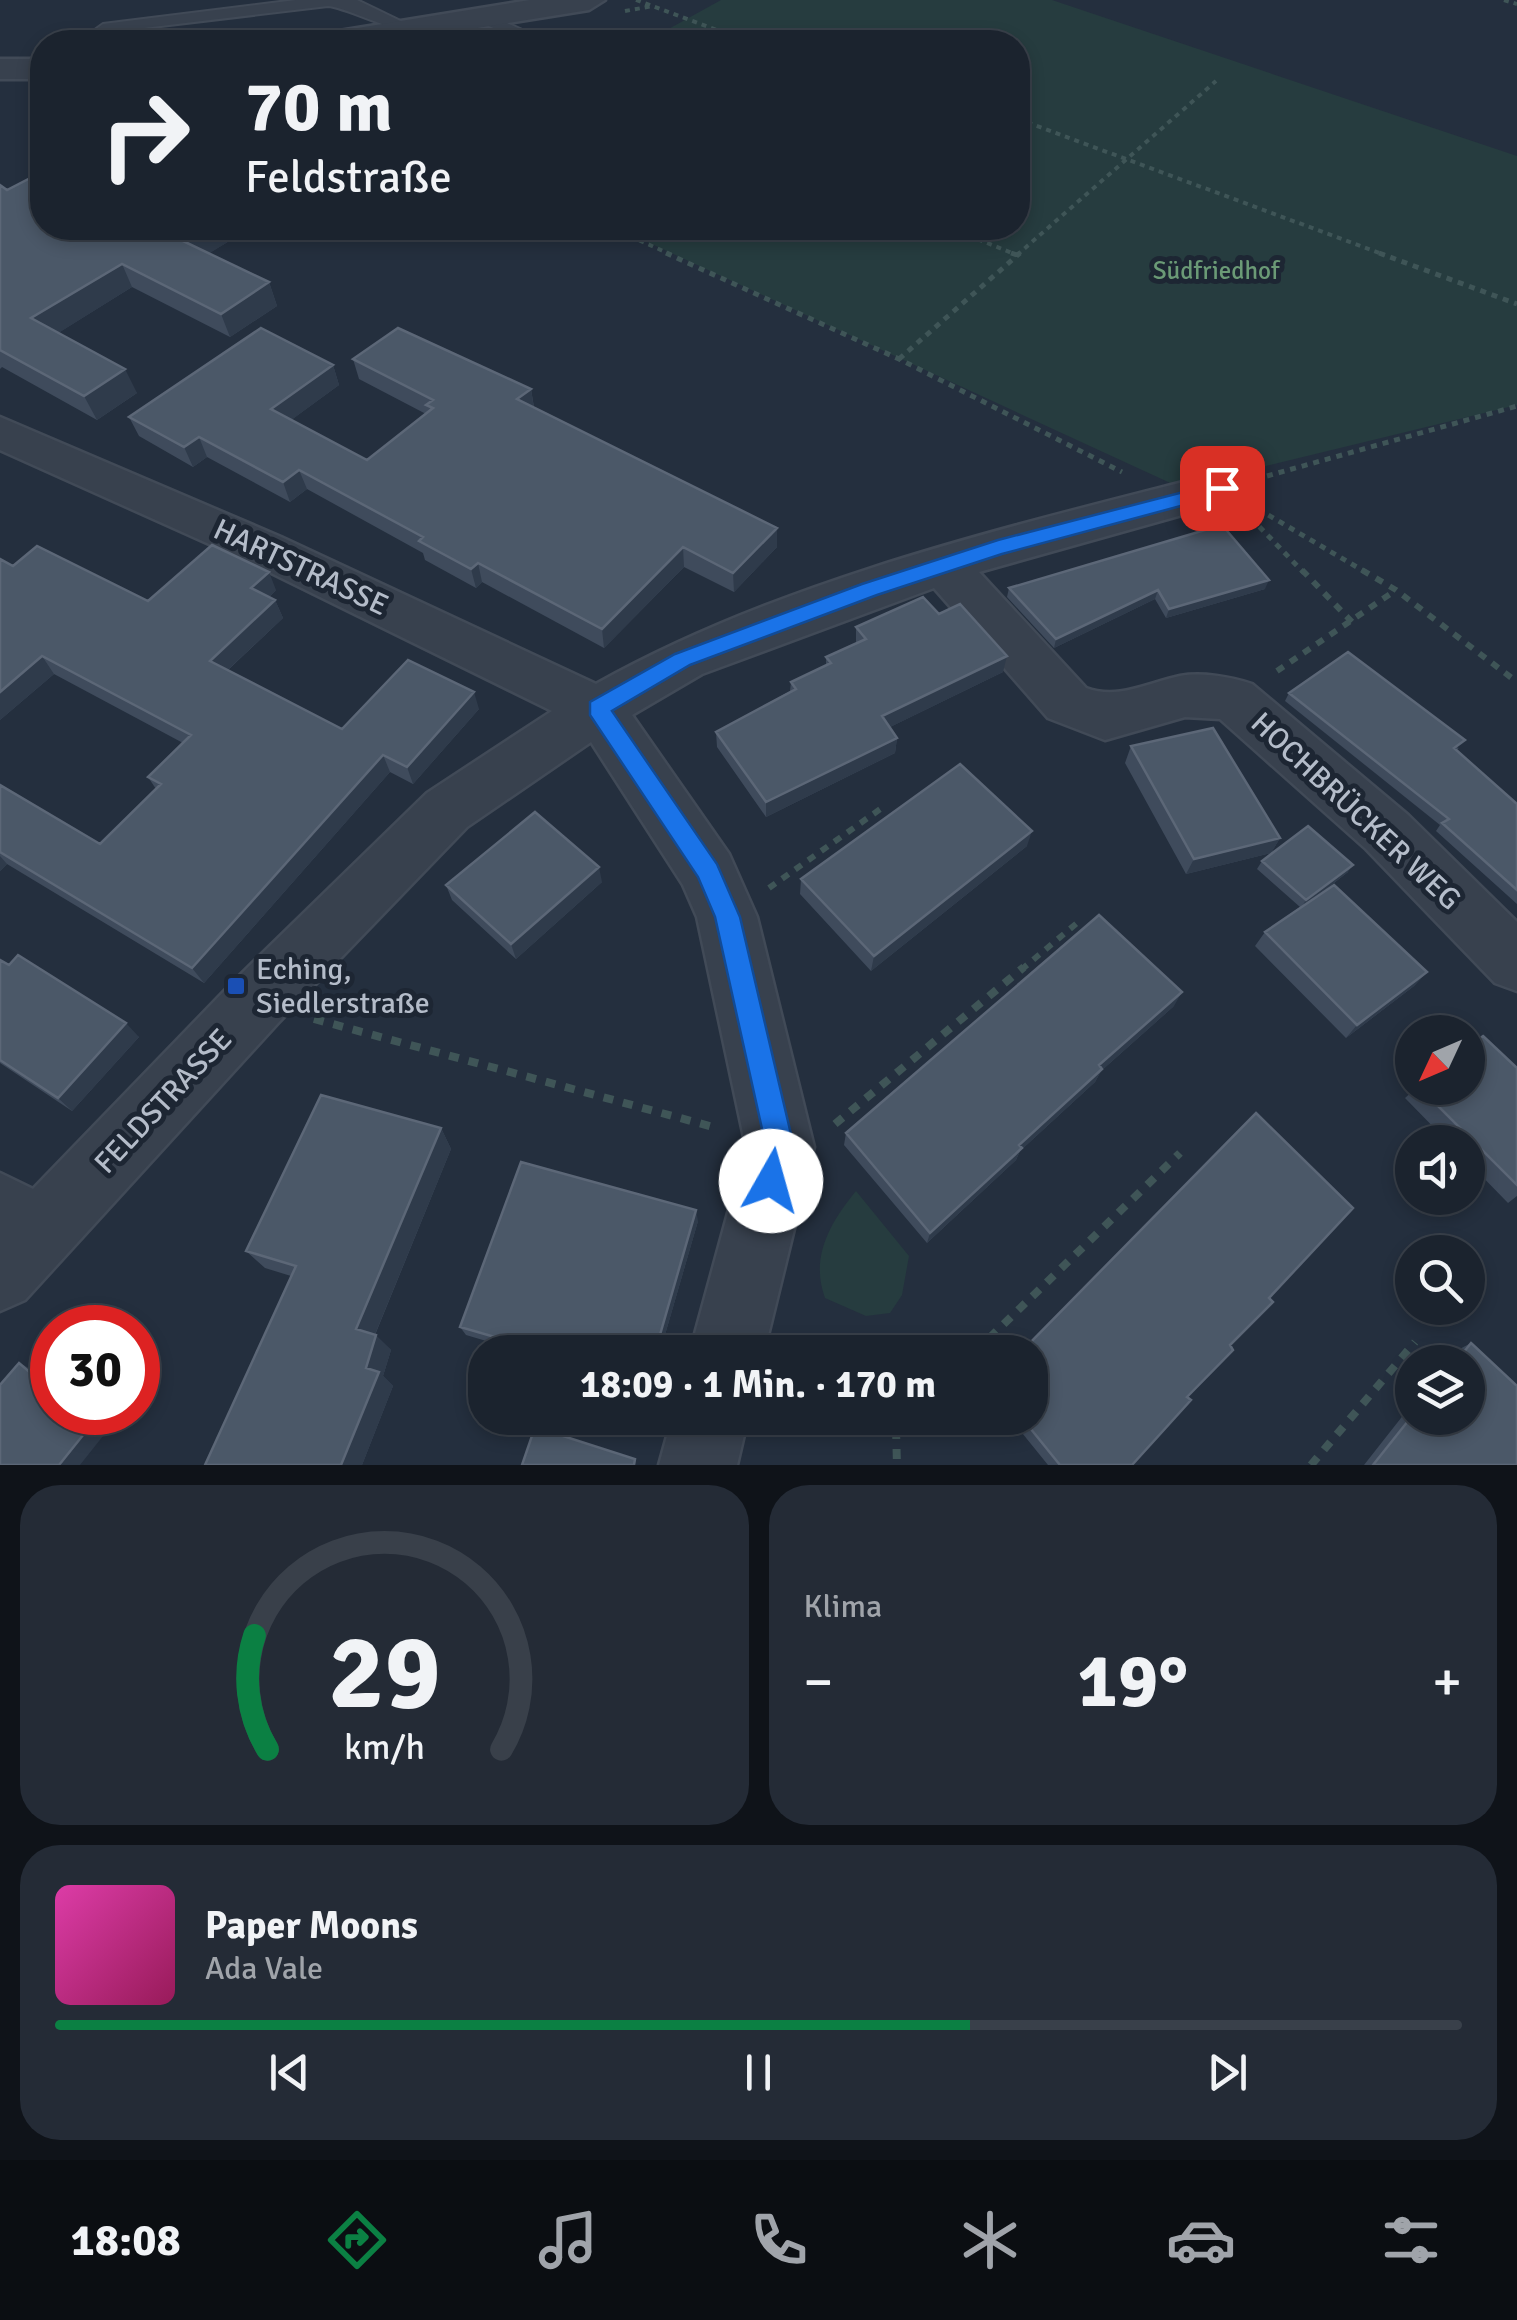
<!DOCTYPE html>
<html lang="de">
<meta charset="utf-8">
<style>
:root{--surface:#1b232e;--page:#242b36;--text:#f1f3f6;--muted:#a0a4aa;--line:#39404a;--accent:#0b8043}
body{margin:0;font-family:Signika,sans-serif;background:var(--page);color:var(--text);height:100vh;display:flex;flex-direction:column;font-size:38px;white-space:nowrap}
*{box-sizing:border-box;margin:0}
p{font-size:32px;color:var(--muted)}
.icon{flex:none;width:55px;height:55px;fill:none;stroke:currentColor;stroke-width:2;stroke-linecap:round;stroke-linejoin:round}
.map{position:relative;height:1465px;overflow:hidden}
.drawer{display:flex;flex-direction:column;gap:20px;padding:20px;background:#0f1319;flex:1}
.drawer>*{flex:none}
.hud{position:absolute;left:30px;top:30px;width:1000px;height:210px;border-radius:40px;box-shadow:0 5px 15px #0003,0 0 0 2px var(--line);background:#1b232e;color:var(--text);overflow:hidden}
.needle{width:65px;rotate:226deg}
.tools{position:absolute;left:1395px;top:1015px;display:grid;gap:20px}
.tools a{display:grid;place-items:center;width:90px;height:90px;border-radius:50%;background:var(--surface);box-shadow:0 5px 15px #0003,0 0 0 2px var(--line);font-size:50px}
.speed{position:absolute;left:30px;top:1305px;display:flex;gap:20px;font-size:50px;font-weight:700;text-align:center}
.speed>*{display:grid;place-content:center;width:130px;height:130px;border-radius:50%;background:var(--surface);box-shadow:0 5px 15px #0003,0 0 0 2px var(--line);line-height:1}
.speed .limit{border:15px solid #d22;background:#fff;color:#111}
.pin{position:absolute;display:grid;place-items:center;width:85px;height:85px;color:#fff;margin:-42px;border-radius:20px;box-shadow:0 5px 15px #0006}
.me{position:absolute;width:110px;margin:-55px;rotate:7deg;stroke-linejoin:round;filter:drop-shadow(0 0 8px #0008)}
.turn{display:flex;align-items:center;gap:35px;height:210px;padding:0 50px;font-size:45px}
.turn .icon{width:130px;height:130px;stroke-width:2.5}
.turn b{display:block;font-size:70px;line-height:85px}
.big{font-size:75px;font-weight:800;line-height:1.1}
.drawer .tile{flex:1;display:flex;flex-direction:column;justify-content:center;gap:15px;min-width:0;padding:0 35px;border-radius:40px;background:var(--page)}
.drawer .dial{align-items:center;gap:0}
.dial svg{height:260px;overflow:visible;fill:none;stroke:var(--line);stroke-width:7;stroke-linecap:round;text-anchor:middle}
.dial text{fill:var(--text);stroke:none}
.song{display:flex;align-items:center;gap:30px}
.cover{width:120px;height:120px;border-radius:15px;background:linear-gradient(135deg,hsl(320 70% 55%),hsl(330 70% 35%))}
.played{height:10px;border-radius:5px;background:linear-gradient(90deg,var(--accent) 65%,var(--line) 65%)}
.keys{display:flex;justify-content:space-around;direction:ltr}
.heat{display:flex;justify-content:space-between;align-items:center;font-size:55px;direction:ltr}
.drawer .tiles{flex:1;display:grid;gap:20px;grid-template-columns:1fr 1fr}
.tile:last-child{grid-column:span 2}
.trip{position:absolute;left:468px;top:1335px;width:580px;height:100px;border-radius:40px;background:var(--surface);box-shadow:0 5px 15px #0003,0 0 0 2px var(--line);font-weight:800;line-height:100px;text-align:center}
.menu{display:flex;height:160px;justify-content:space-around;align-items:center;background:#0b0e12;color:var(--muted)}
.menu .icon{width:70px;height:70px}
.menu .active{color:var(--accent)}
.menu b{font-size:45px;color:var(--text)}
.map>svg:first-child{display:block}
.green{fill:#263c3f}
.lines{fill:none;stroke-linecap:round;stroke-linejoin:round}
.lane-casing{stroke:#414a57;stroke-width:4}
.street-casing{stroke:#414a57;stroke-width:5}
.path-far3{stroke:#3f5557;stroke-width:4;stroke-dasharray:5 5;stroke-linecap:butt}
.path-far2{stroke:#3f5557;stroke-width:5;stroke-dasharray:6 6;stroke-linecap:butt}
.path-far1{stroke:#3f5557;stroke-width:6;stroke-dasharray:8 8;stroke-linecap:butt}
.path{stroke:#3f5557;stroke-width:8;stroke-dasharray:10 10;stroke-linecap:butt}
.lane{fill:#38414e;fill-rule:evenodd}
.street{fill:#38414e;fill-rule:evenodd}
.wall{fill:#3f4b5c}
.shaded-wall{fill:#2f3b4b}
.building{fill:#4b5868;stroke:#5c6777;stroke-width:2.5}
.route{fill:#1a73e8;stroke:#114b97;stroke-width:2.5}
.transit-dot{fill:#1a4fb4;stroke:#1d2633;stroke-width:4}
.labels{text-anchor:middle;stroke-width:10;stroke-linejoin:round;paint-order:stroke}
.far-park-label{font-size:25px;fill:#6b9a76;stroke:#1d2633}
.street-label{font-size:30px;fill:#b4bcc9;stroke:#1d2633}
.poi-label{font-size:30px;fill:#b4bcc9;stroke:#1d2633;text-anchor:start}
</style>
<div class="map">
<svg width="1517" height="1465" viewBox="0 0 1517 1465">
<rect width="100%" height="100%" fill="#242f3e"/>
<path class="green" d="M 721,0 L 1052,0 L 1517,156 L 1517,405 L 1179,487 L 617,228 L 1018,228 L 1018,42 L 645,42 Z
M 856,1191 L 909,1256 L 902,1295 L 890,1313 L 866,1316 L 825,1298 C 810,1257 830,1223 856,1191 Z"/>
<g class="lines">
<g class="lane-casing">
<path id="lane" d="M 296,0 L 357,0 L 419,30 C 406,39 350,8 328,6 L 119,31 L 96,42 L 78,42 L 103,24 Z
M 479,16 L 491,16 L 549,42 L 528,42 L 479,22 Z"/>
</g>
<g class="street-casing">
<path id="street" d="M 530,0 L 605,0 L 589,10 L 390,42 L 316,42 L 321,35 L 333,32 Z
M 0,59 L 42,59 L 42,79 L 0,79 Z
M 0,417 L 281,537 L 596,684 C 785,578 1013,526 1222,472 L 1239,477 L 1246,488 L 1239,499 L 979,572 L 1086,688 C 1118,700 1147,683 1180,676 C 1202,672 1231,677 1252,684 L 1408,815 L 1517,922 L 1517,991 L 1495,983 L 1366,849 L 1220,719 L 1185,717 L 1105,740 L 1048,718 L 934,588 L 702,674 L 632,715 L 729,854 L 757,917 L 814,1147 L 764,1352 L 690,1352 L 746,1147 L 697,917 L 683,885 L 591,742 L 467,827 L 277,1024 L 25,1300 L 0,1311 L 0,1173 L 33,1189 L 233,982 L 427,793 L 552,711 L 247,561 L 0,450 Z
M 672,1418 L 748,1418 L 737,1465 L 659,1465 Z"/>
</g>
<path class="path-far3" d="M 636,0 L 749,42
M 1504,0 L 1517,4
M 625,11 L 653,6
M 1018,119 L 1385,255
M 612,228 L 672,255
M 950,228 L 1017,255
M 1017,255 L 1216,81"/>
<path class="path-far2" d="M 666,253 L 899,359 L 1122,472
M 1011,253 L 1017,255
M 1379,253 L 1517,304
M 899,359 L 1020,253
M 1267,476 L 1517,406
M 1258,509 L 1367,573
M 1251,518 L 1304,573"/>
<path class="path-far1" d="M 1302,570 L 1353,623
M 1362,570 L 1396,590 L 1517,682
M 1277,671 L 1396,590
M 769,888 L 886,805
M 1021,970 L 1077,923"/>
<path class="path" d="M 314,1019 L 717,1128
M 835,1124 L 1024,967
M 794,1338 L 811,1352
M 975,1352 L 1180,1153
M 884,1418 L 896,1429 L 908,1418
M 896,1429 L 897,1465
M 1311,1465 L 1415,1342"/>
<use href="#lane" class="lane"/>
<use href="#street" class="street"/>
</g>
<path class="wall" d="M 0,185 L 7,190 L 231,240 L 209,253 L 269,282 L 277,306 L 230,337 L 132,287 L 58,333 L 137,393 L 97,420 L 2,367 L 0,369 Z
M 353,359 L 531,389 L 534,407 L 777,528 L 777,547 L 734,592 L 684,567 L 604,648 L 482,582 L 476,588 L 425,560 L 423,553 L 307,489 L 290,502 L 207,457 L 193,467 L 139,436 L 129,417 L 333,365 L 339,385 L 291,420 L 367,460 L 426,414 L 359,379 Z
M 13,566 L 148,601 L 276,590 L 269,597 L 275,600 L 283,618 L 228,670 L 342,729 L 479,709 L 413,784 L 390,772 L 204,983 L 7,864 L 0,871 L 0,785 L 100,844 L 156,789 L 148,777 L 183,743 L 54,674 L 0,720 Z
M 1009,588 L 1265,589 L 1166,618 L 1155,599 L 1054,648 L 1007,597 Z
M 939,614 L 1003,672 L 890,727 L 897,738 L 895,753 L 766,817 L 717,747 L 716,732 L 790,691 L 791,682 L 826,666 L 826,657 L 856,644 L 856,627 Z
M 1289,693 L 1459,748 L 1456,750 L 1517,804 L 1517,904 L 1436,831 L 1440,825 L 1285,701 Z
M 1131,746 L 1280,838 L 1271,853 L 1186,874 L 1125,763 Z
M 1027,846 L 871,971 L 800,894 L 801,879 Z
M 1262,861 L 1348,872 L 1316,897 L 1427,972 L 1414,986 L 1346,1038 L 1255,946 L 1265,932 L 1300,907 L 1257,869 Z
M 602,882 L 516,959 L 452,900 L 446,885 Z
M 0,960 L 139,1037 L 72,1111 L 0,1063 Z
M 1174,1006 L 1101,1071 L 1095,1082 L 1020,1151 L 1016,1160 L 927,1243 L 844,1145 L 846,1133 Z
M 1517,1068 L 1517,1196 L 1508,1203 L 1468,1162 L 1468,1142 L 1448,1142 L 1405,1098 L 1416,1088 L 1468,1088 Z
M 441,1128 L 451,1149 L 375,1335 L 391,1350 L 383,1376 L 393,1386 L 362,1465 L 205,1465 L 291,1276 L 265,1268 L 246,1251 Z
M 698,1221 L 660,1352 L 524,1352 L 466,1335 L 460,1327 Z
M 1269,1298 L 1132,1465 L 1048,1465 L 1010,1418 L 1030,1418 Z
M 1471,1343 L 1517,1465 L 1364,1465 L 1412,1404 L 1412,1418 L 1468,1362 L 1446,1362 L 1456,1351 Z"/>
<path class="shaded-wall" d="M 204,228 L 227,228 L 231,240 L 192,264 L 183,241 Z
M 122,264 L 132,287 L 44,342 L 31,318 Z
M 269,282 L 277,306 L 230,337 L 221,314 Z
M 333,365 L 339,385 L 279,429 L 271,409 Z
M 125,369 L 137,393 L 97,420 L 84,396 Z
M 531,389 L 534,409 L 517,399 Z
M 199,437 L 207,457 L 193,467 L 184,447 Z
M 299,470 L 307,489 L 290,502 L 283,482 Z
M 777,528 L 777,547 L 734,592 L 733,573 Z
M 683,547 L 684,567 L 604,648 L 602,629 Z
M 478,563 L 482,582 L 476,588 L 471,569 Z
M 269,572 L 276,590 L 259,606 L 251,588 Z
M 1269,580 L 1265,589 L 1166,618 L 1169,609 Z
M 1158,590 L 1155,599 L 1054,648 L 1056,639 Z
M 275,600 L 283,618 L 219,678 L 210,661 Z
M 42,656 L 54,674 L 0,720 L 0,692 Z
M 1007,656 L 1003,672 L 880,732 L 882,716 Z
M 474,692 L 479,709 L 413,784 L 407,767 Z
M 897,738 L 895,753 L 766,817 L 766,802 Z
M 383,755 L 390,772 L 204,983 L 192,968 Z
M 1032,831 L 1027,846 L 871,971 L 874,956 Z
M 1280,838 L 1271,853 L 1186,874 L 1194,859 Z
M 0,856 L 7,864 L 0,871 Z
M 1353,865 L 1348,872 L 1301,908 L 1306,900 Z
M 599,867 L 602,882 L 516,959 L 511,944 Z
M 1427,972 L 1414,986 L 1346,1038 L 1357,1025 Z
M 1182,992 L 1174,1006 L 1101,1071 L 1095,1082 L 1020,1151 L 1016,1160 L 927,1243 L 930,1233 L 1099,1065 Z
M 126,1023 L 139,1037 L 72,1111 L 58,1098 Z
M 441,1128 L 451,1149 L 371,1344 L 356,1329 Z
M 696,1210 L 698,1221 L 660,1352 L 655,1352 Z
M 376,1335 L 391,1350 L 383,1376 L 393,1386 L 362,1465 L 341,1465 L 366,1368 Z
M 19,1363 L 36,1371 L 52,1385 L 52,1391 Z
M 79,1412 L 86,1412 L 107,1431 L 80,1465 L 59,1465 Z"/>
<path class="building" d="M 42,172 L 42,228 L 204,228 L 183,241 L 269,282 L 221,314 L 122,264 L 31,318 L 125,369 L 84,396 L 0,350 L 0,185 L 7,190 Z
M 261,328 L 333,365 L 271,409 L 367,460 L 433,408 L 426,405 L 433,400 L 353,359 L 398,328 L 531,389 L 517,399 L 777,528 L 733,573 L 683,547 L 602,629 L 478,563 L 471,569 L 419,541 L 423,537 L 299,470 L 283,482 L 199,437 L 184,447 L 129,417 Z
M 1222,525 L 1269,580 L 1169,609 L 1158,590 L 1056,639 L 1009,588 Z
M 212,545 L 269,572 L 251,588 L 275,600 L 210,661 L 342,729 L 408,660 L 474,692 L 407,767 L 383,755 L 192,968 L 0,852 L 0,785 L 100,844 L 161,784 L 148,777 L 191,735 L 42,656 L 0,692 L 0,559 L 13,566 L 37,546 L 148,601 Z
M 923,597 L 939,614 L 960,604 L 1007,656 L 882,716 L 897,738 L 766,802 L 716,732 L 796,689 L 791,682 L 831,663 L 826,657 L 866,639 L 856,627 Z
M 1348,652 L 1465,740 L 1454,748 L 1517,804 L 1517,890 L 1442,823 L 1449,819 L 1289,693 Z
M 1213,728 L 1280,838 L 1194,859 L 1131,746 Z
M 960,764 L 1032,831 L 874,956 L 801,879 Z
M 535,812 L 599,867 L 511,944 L 446,885 Z
M 1308,826 L 1353,865 L 1306,900 L 1262,861 Z
M 1334,885 L 1427,972 L 1357,1025 L 1265,932 Z
M 1099,915 L 1182,992 L 1099,1065 L 1102,1069 L 1019,1145 L 1022,1148 L 930,1233 L 846,1133 Z
M 18,955 L 126,1023 L 58,1098 L 0,1060 L 0,960 L 9,965 Z
M 1483,1036 L 1517,1068 L 1517,1185 L 1420,1088 L 1468,1088 L 1468,1047 Z
M 321,1095 L 441,1128 L 356,1329 L 376,1335 L 366,1368 L 379,1372 L 341,1465 L 205,1465 L 296,1266 L 246,1251 Z
M 1256,1113 L 1353,1208 L 1269,1298 L 1273,1302 L 1230,1345 L 1233,1350 L 1187,1397 L 1191,1400 L 1132,1465 L 1060,1465 L 1022,1418 L 1030,1418 L 1030,1352 L 1021,1352 Z
M 521,1162 L 696,1210 L 655,1352 L 547,1352 L 460,1327 Z
M 1471,1343 L 1517,1386 L 1517,1465 L 1373,1465 L 1412,1416 L 1412,1418 L 1468,1418 L 1468,1362 L 1456,1362 Z
M 19,1363 L 52,1391 L 52,1412 L 79,1412 L 92,1424 L 59,1465 L 0,1465 L 0,1385 Z
M 535,1427 L 635,1459 L 634,1465 L 522,1465 Z"/>
<path class="route" d="M 1222,482 L 1229,484 L 1229,493 L 1002,554 L 877,595 L 690,665 L 612,711 L 717,864 L 740,917 L 794,1147 L 781,1191 L 771,1196 L 761,1191 L 756,1181 L 766,1147 L 715,917 L 698,877 L 590,715 L 590,702 L 675,654 L 862,584 L 998,540 Z"/>
<rect class="transit-dot" x="226" y="976" width="20" height="20" rx="5"/>
<g class="labels">
<g class="far-park-label">
<text x="1216" y="279">Südfriedhof</text>
</g>
<g class="street-label">
<text transform="translate(301 567) rotate(25)" y="10">HARTSTRASSE</text>
<text transform="translate(1356 811) rotate(43)" y="10">HOCHBRÜCKER WEG</text>
<text transform="translate(163 1101) rotate(-47)" y="10">FELDSTRASSE</text>
</g>
<g class="poi-label">
<text x="256" y="979">Eching,<tspan x="256" dy="34">Siedlerstraße</tspan></text>
</g>
</g>
</svg>
<div class="tools">
<a><svg class="needle" viewBox="-14 -14 28 28"><path d="M0-13l5 13h-10z" fill="#e53935"/><path d="M0 13l5-13h-10z" fill="#a0a4aa"/></svg></a>
<a><svg class="icon" aria-label="sound" viewBox="0 0 24 24"><path d="M4 9h4l5-4v14l-5-4H4zM17 9q2 3 0 6"/></svg></a>
<a><svg class="icon" aria-label="search" viewBox="0 0 24 24"><circle cx="10" cy="10" r="6"/><path d="M15 15l6 6"/></svg></a>
<a><svg class="icon" aria-label="layers" viewBox="0 0 24 24"><path d="M12 4l9 5-9 5-9-5zM3 14l9 5 9-5"/></svg></a>
</div>
<div class="speed"><div class="limit">30</div></div>
<div class="pin" style="left:1222px;top:488px;background:#d93025"><svg class="icon" aria-label="arrive" viewBox="0 0 24 24"><path d="M6 21V4h12l-3 4 3 4H6"/></svg></div>
<svg class="me" style="left:771px;top:1181px" viewBox="-20 -20 40 40"><circle r="19" fill="#fff"/><path d="M0-13L10 11 0 6-10 11z" fill="#1a73e8"/></svg>
<div class="trip">18:09 · 1 Min. · 170 m</div>
<div class="hud">
<div class="turn"><svg class="icon" aria-label="right" viewBox="0 0 24 24"><path d="M7 20v-9h11M14 6l5 5-5 5"/></svg><div><b>70 m</b>Feldstraße</div></div>
</div>
</div>
<section class="drawer">
<div class="tiles">
<div class="tile dial"><svg viewBox="0 0 100 80">
<path d="M14 69A42 42 0 1 1 86 69"/>
<path d="M14 69A42 42 0 0 1 10 34" stroke="#0b8043"/>
<text x="50" y="56" font-size="32" font-weight="700">29</text>
<text x="50" y="72" font-size="11">km/h</text>
</svg></div>
<div class="tile"><p>Klima</p>
<div class="heat"><a>−</a><b class="big">19°</b><a>+</a></div>
</div>
<div class="tile">
<div class="song"><i class="cover"></i><div><b>Paper Moons</b><p>Ada Vale</p></div></div>
<div class="played"></div>
<div class="keys"><svg class="icon" aria-label="previous" viewBox="0 0 24 24"><path d="M18 5L8 12l10 7zM5 5v14"/></svg><svg class="icon" aria-label="pause" viewBox="0 0 24 24"><path d="M8 5v14M16 5v14"/></svg><svg class="icon" aria-label="next" viewBox="0 0 24 24"><path d="M6 5l10 7-10 7zM19 5v14"/></svg></div>
</div>
</div>
</section>
<nav class="menu">
<b>18:08</b>
<svg class="icon active" aria-label="directions" viewBox="0 0 24 24"><path d="M12 3l9 9-9 9-9-9zM9 14v-3h6M13 9l2 2-2 2"/></svg>
<svg class="icon" aria-label="music" viewBox="0 0 24 24"><path d="M9 18V5l10-2v13"/><circle cx="6" cy="18" r="3"/><circle cx="16" cy="16" r="3"/></svg>
<svg class="icon" aria-label="phone" viewBox="0 0 24 24"><path d="M5 4h4l2 5-3 2q2 4 5 5l2-3 5 2v4C11 20 4 13 5 4z"/></svg>
<svg class="icon" aria-label="climate" viewBox="0 0 24 24"><path d="M12 3v18M4 7l16 10M4 17L20 7"/></svg>
<svg class="icon" aria-label="car" viewBox="0 0 24 24"><path d="M5 17H2v-5l4-1 3-4h7l3 4 3 1v5h-3M9 17h6M6 11h13"/><circle cx="7" cy="17" r="2"/><circle cx="17" cy="17" r="2"/></svg>
<svg class="icon" aria-label="filters" viewBox="0 0 24 24"><path d="M4 7h16M4 17h16"/><circle cx="9" cy="7" r="2"/><circle cx="15" cy="17" r="2"/></svg>
</nav>
